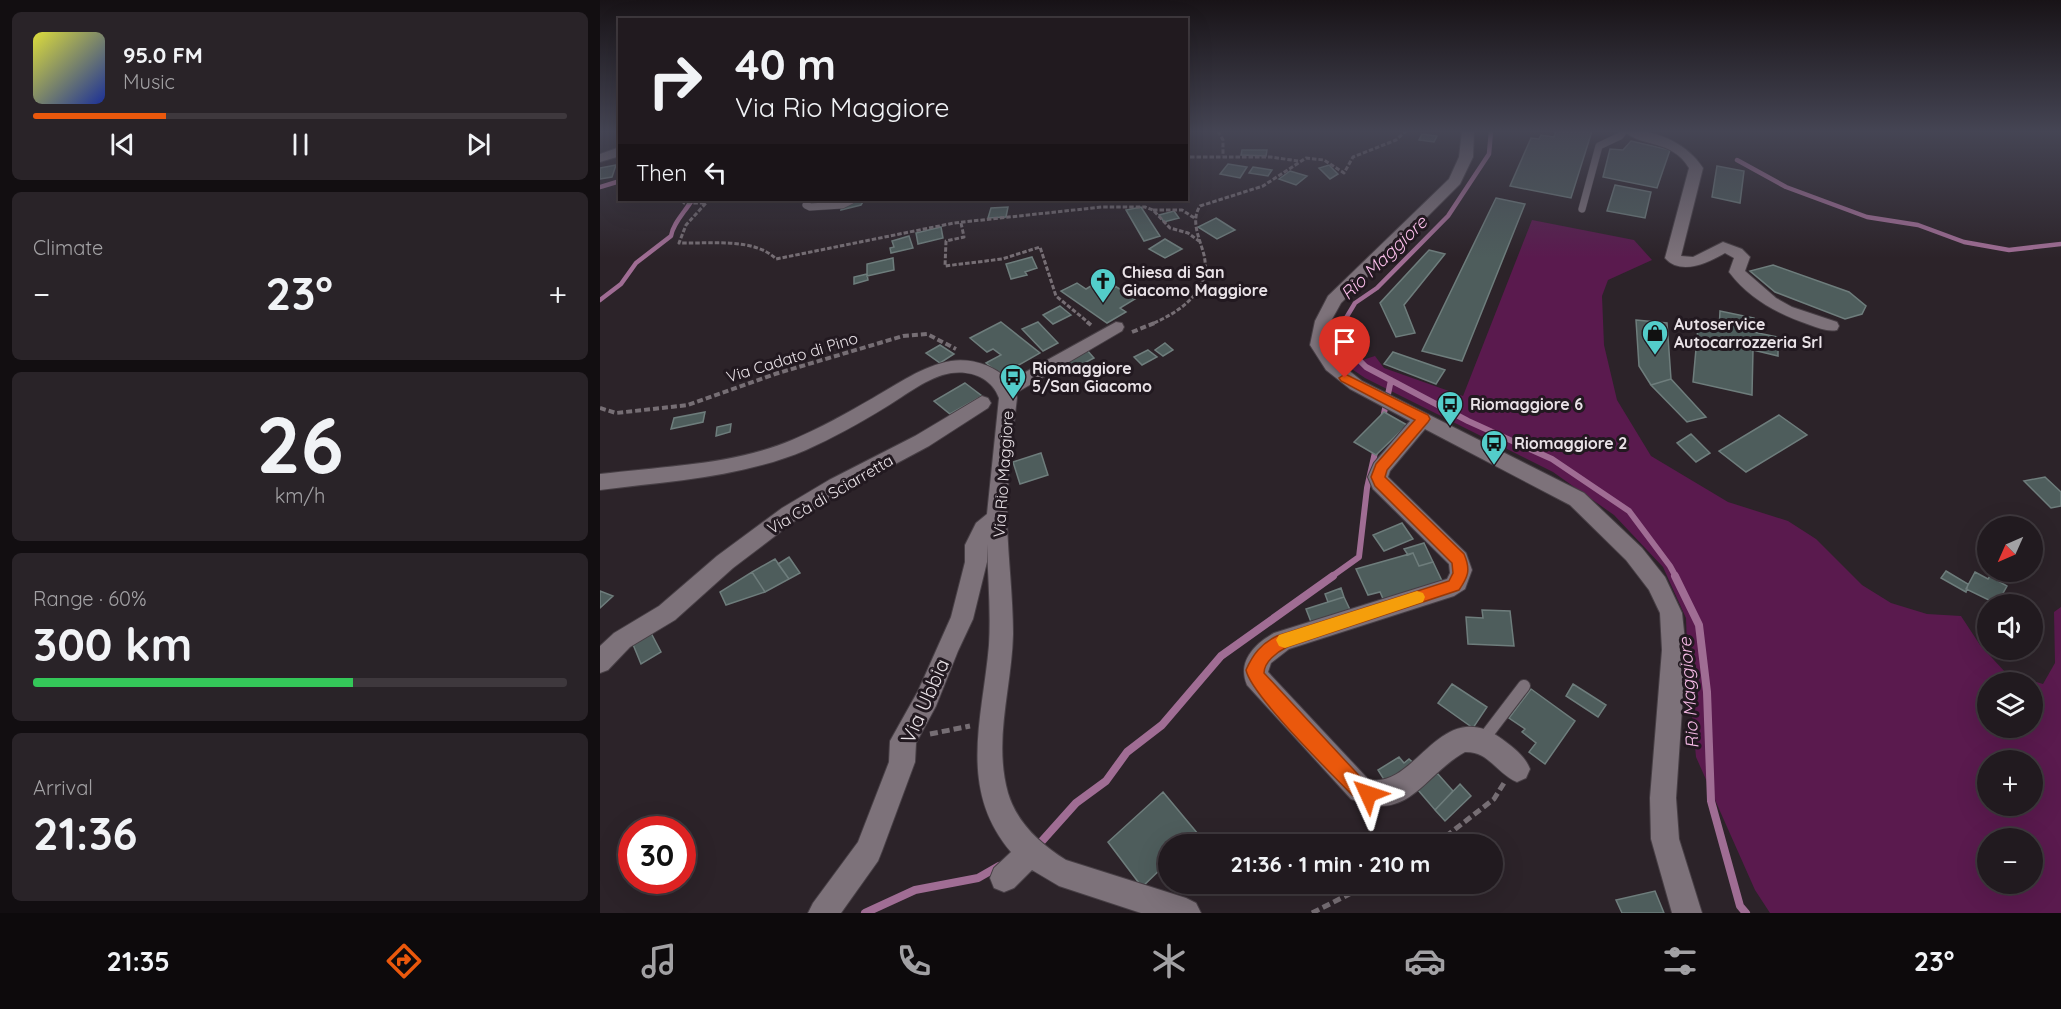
<!DOCTYPE html>
<meta charset="utf-8">
<style>
:root{--surface:#211a1f;--page:#292328;--text:#f1f3f6;--muted:#a2a1a4;--line:#3e383d;--accent:#ea580c}
body{margin:0;font-family:Quicksand,sans-serif;background:var(--page);color:var(--text);height:100vh;display:flex;flex-direction:column;font-size:22px;white-space:nowrap}
*{box-sizing:border-box;margin:0}
p{font-size:20px;color:var(--muted)}
.icon{flex:none;width:33px;height:33px;fill:none;stroke:currentColor;stroke-width:2;stroke-linecap:round;stroke-linejoin:round}
.map{position:relative;flex:1;overflow:hidden}
.side{display:flex;flex-direction:column;gap:12px;padding:12px;background:#120e11;width:600px}
.side>*{flex:none}
.hud{position:absolute;left:18px;top:18px;width:570px;height:183px;border-radius:0px;box-shadow:0 6px 24px #0002,0 0 0 2px var(--line);background:#211a1f;color:var(--text);overflow:hidden}
.needle{width:39px;rotate:225deg}
.fabs{position:absolute;left:1377px;top:516px;display:grid;gap:12px}
.fabs a{display:grid;place-items:center;width:66px;height:66px;border-radius:50%;background:var(--surface);box-shadow:0 6px 24px #0002,0 0 0 2px var(--line);font-size:30px}
.speed{position:absolute;left:18px;top:816px;display:flex;gap:12px;font-size:30px;font-weight:700;text-align:center}
.speed>*{display:grid;place-content:center;width:78px;height:78px;border-radius:50%;background:var(--surface);box-shadow:0 6px 24px #0002,0 0 0 2px var(--line);line-height:1}
.speed .limit{border:9px solid #d22;background:#fff;color:#111}
.pin{position:absolute;display:grid;place-items:center;width:51px;height:51px;color:#fff;margin:-62px -26px;border-radius:50% 50% 50% 0;rotate:-45deg;box-shadow:0 0 6px #0007}
.pin .icon{rotate:45deg}
.me{position:absolute;width:66px;margin:-33px;rotate:312deg;stroke-linejoin:round;filter:drop-shadow(0 0 4px #0008)}
.turn{display:flex;align-items:center;gap:21px;height:126px;padding:0 18px;font-size:27px}
.turn .icon{width:78px;height:78px;stroke-width:2.5}
.turn b{display:block;font-size:42px;line-height:51px}
.then{display:flex;align-items:center;height:57px;padding:0 18px;background:#0003;gap:12px;font-size:22px}
.big{font-size:45px;font-weight:700;line-height:1.1}
.side .tile{flex:1;display:flex;flex-direction:column;justify-content:center;gap:9px;min-width:0;padding:0 21px;border-radius:9px;background:var(--page)}
.side .dial{align-items:center;gap:0}
.dial b{font-size:78px;line-height:1}
.song{display:flex;align-items:center;gap:18px}
.cover{width:72px;height:72px;border-radius:9px;background:linear-gradient(135deg,hsl(60 70% 55%),hsl(230 70% 35%))}
.played{height:6px;border-radius:3px;background:linear-gradient(90deg,var(--accent) 25%,var(--line) 25%)}
.keys{display:flex;justify-content:space-around;direction:ltr}
.heat{display:flex;justify-content:space-between;align-items:center;font-size:33px;direction:ltr}
.charge{height:9px;border-radius:4px;background:linear-gradient(90deg,#34c759 60%,var(--line) 0)}
.trip{position:absolute;left:558px;top:834px;width:345px;height:60px;border-radius:30px;background:var(--surface);box-shadow:0 6px 24px #0002,0 0 0 2px var(--line);font-weight:700;line-height:60px;text-align:center}
.dock{display:flex;height:96px;justify-content:space-around;align-items:center;background:#0d0a0c;color:var(--muted)}
.dock .icon{width:42px;height:42px}
.dock .selected{color:var(--accent)}
.dock b{font-size:27px;color:var(--text)}
main{display:flex;flex:1;min-height:0}
.map>svg:first-child{display:block}
.green{fill:#5a1a4e;fill-rule:evenodd}
.lines{fill:none;stroke-linecap:round;stroke-linejoin:round}
.stream-far2{stroke:#a06d94;stroke-width:4.5}
.stream-far1{stroke:#a06d94;stroke-width:6}
.stream{stroke:#a06d94;stroke-width:8}
.building{fill:#4e5d5c;stroke:#6e7d7c;stroke-width:1.5}
.lane-far1-casing{stroke:#473f45;stroke-width:8}
.lane-casing{stroke:#473f45;stroke-width:14}
.street-casing{stroke:#473f45;stroke-width:2}
.path-far2{stroke:#766e74;stroke-width:3;stroke-dasharray:4.5 2;stroke-linecap:butt}
.path-far1{stroke:#766e74;stroke-width:4;stroke-dasharray:6 3;stroke-linecap:butt}
.path{stroke:#766e74;stroke-width:5;stroke-dasharray:8 4;stroke-linecap:butt}
.lane-far1{stroke:#7d727a;stroke-width:7}
.lane{stroke:#7d727a;stroke-width:12}
.street{fill:#7d727a;fill-rule:evenodd}
.route{fill:#ea580c;stroke:#983908;stroke-width:1.5}
.slow{fill:#f59e0b}
.labels{text-anchor:middle;stroke-width:6;stroke-linejoin:round;paint-order:stroke}
.poi-label{font-size:16px;font-weight:bold;fill:#e9e2e7;stroke:#221920;text-anchor:start}
.street-label{font-size:16px;fill:#e9e2e7;stroke:#221920}
.water-label{font-size:18px;font-style:italic;fill:#f8bce8;stroke:#221920}
.near-street-label{font-size:20px;fill:#e9e2e7;stroke:#221920}
</style>
<main>
<section class="side">
<div class="tile">
<div class="song"><i class="cover"></i><div><b>95.0 FM</b><p>Music</p></div></div>
<div class="played"></div>
<div class="keys"><svg class="icon" aria-label="previous" viewBox="0 0 24 24"><path d="M18 5L8 12l10 7zM5 5v14"/></svg><svg class="icon" aria-label="pause" viewBox="0 0 24 24"><path d="M8 5v14M16 5v14"/></svg><svg class="icon" aria-label="next" viewBox="0 0 24 24"><path d="M6 5l10 7-10 7zM19 5v14"/></svg></div>
</div>
<div class="tile"><p>Climate</p>
<div class="heat"><a>−</a><b class="big">23°</b><a>+</a></div>
</div>
<div class="tile dial"><b>26</b><p>km/h</p></div>
<div class="tile"><p>Range · 60%</p><b class="big">300 km</b><div class="charge"></div></div>
<div class="tile"><p>Arrival</p><b class="big">21:36</b></div>
</section>
<div class="map">
<svg width="1461" height="913" viewBox="0 0 1461 913">
<rect width="100%" height="100%" fill="#2c2329"/>
<path class="green" d="M 932,220 L 1034,240 L 1052,260 L 1008,280 L 1002,296 L 1004,345 L 1017,400 L 1051,456 L 1128,502 L 1188,521 L 1216,539 L 1262,585 L 1291,603 L 1327,614 L 1361,616 L 1380,645 L 1406,673 L 1443,684 L 1455,663 L 1454,612 L 1461,607 L 1461,913 L 1170,913 L 1155,890 L 1096,757 L 1088,674 L 1086,618 L 1063,567 L 1014,515 L 953,472 L 765,378 L 746,365 L 775,356 L 784,368 L 863,396 ZM 1388,682 L 1432,682 L 1432,728 L 1388,728 ZM 1388,760 L 1432,760 L 1432,806 L 1388,806 ZM 1388,838 L 1432,838 L 1432,884 L 1388,884 Z"/>
<g class="lines">
<path class="stream-far2" d="M 1137,160 L 1186,187 L 1267,217 L 1318,225 L 1364,242 L 1409,250 L 1461,244
M 0,187 L 20,181
M 0,300 L 21,284 L 36,263 L 71,236 C 73,223 85,212 92,200
M 743,323 L 755,303 L 777,288 L 848,216 L 889,154 L 891,131"/>
<path class="stream-far1" d="M 744,322 L 748,349 L 766,367 L 868,421 L 952,459 L 1029,511 L 1070,566 L 1076,577
M 783,418 L 791,380
M 731,577 L 759,557 L 767,488 L 776,448"/>
<path class="stream" d="M 1075,576 L 1099,625 L 1107,692 L 1111,801 L 1140,906 L 1146,913
M 442,841 L 476,803 L 506,781 L 527,752 L 562,725 L 621,656 L 733,576
M 265,913 L 315,890 L 378,878 L 399,866"/>
</g>
<path class="building" d="M 956,131 L 992,131 L 971,198 L 910,186 L 931,138 L 939,139 L 941,135 L 954,137 Z
M 822,134 L 837,136 L 834,142 L 819,140 Z
M 1031,141 L 1070,150 L 1057,188 L 1003,177 L 1010,149 L 1023,150 Z
M 642,150 L 667,150 L 666,156 L 641,155 Z
M 628,164 L 647,167 L 640,178 L 620,174 Z
M 16,165 L 12,177 L 0,179 L 0,168 Z
M 729,165 L 738,174 L 730,179 L 719,168 Z
M 1117,166 L 1144,171 L 1140,203 L 1112,197 Z
M 653,167 L 672,170 L 668,176 L 649,173 Z
M 690,171 L 707,176 L 696,185 L 679,179 Z
M 1015,185 L 1051,192 L 1045,218 L 1007,211 Z
M 896,198 L 925,204 L 862,361 L 822,351 Z
M 224,200 L 264,200 L 261,205 L 241,210 L 243,201 L 223,202 Z
M 408,207 L 406,217 L 388,218 L 391,208 Z
M 541,207 L 560,236 L 544,241 L 526,210 Z
M 574,211 L 579,218 L 564,222 L 559,215 Z
M 616,218 L 635,230 L 617,239 L 598,227 Z
M 341,227 L 343,238 L 318,244 L 316,233 Z
M 309,236 L 313,248 L 291,253 L 290,248 L 294,247 L 292,241 Z
M 565,239 L 582,249 L 565,258 L 549,249 Z
M 829,250 L 845,254 L 804,305 L 815,333 L 796,337 L 780,303 Z
M 432,257 L 437,268 L 425,272 L 427,275 L 411,279 L 406,264 Z
M 293,258 L 294,270 L 267,276 L 267,264 Z
M 1173,265 L 1249,292 L 1266,306 L 1262,314 L 1245,319 L 1175,292 L 1150,271 Z
M 267,274 L 268,280 L 254,284 L 254,277 Z
M 477,283 L 486,289 L 496,283 L 507,291 L 515,286 L 535,299 L 520,308 L 526,312 L 507,323 L 461,291 Z
M 460,306 L 471,315 L 453,324 L 443,315 Z
M 1120,311 L 1154,318 L 1153,332 L 1178,337 L 1178,356 L 1153,350 L 1152,395 L 1093,382 L 1098,327 L 1119,331 Z
M 1036,320 L 1067,323 L 1071,379 L 1051,385 L 1039,366 Z
M 401,322 L 440,353 L 401,375 L 386,363 L 401,355 L 393,349 L 387,352 L 370,338 Z
M 438,322 L 458,343 L 443,351 L 422,329 Z
M 565,343 L 573,350 L 563,356 L 555,350 Z
M 340,345 L 354,354 L 340,363 L 326,353 Z
M 486,349 L 494,358 L 469,371 L 461,362 Z
M 548,350 L 557,357 L 542,365 L 534,357 Z
M 793,352 L 845,370 L 836,384 L 784,364 Z
M 1071,379 L 1106,417 L 1087,422 L 1051,385 Z
M 365,383 L 382,396 L 350,414 L 334,401 Z
M 105,412 L 103,422 L 71,429 L 74,418 Z
M 784,412 L 807,425 L 776,455 L 754,442 Z
M 1179,415 L 1207,435 L 1146,472 L 1119,451 Z
M 131,424 L 130,432 L 116,436 L 117,427 Z
M 1091,434 L 1110,453 L 1096,462 L 1077,443 Z
M 441,453 L 448,475 L 420,484 L 413,462 Z
M 1445,477 L 1461,492 L 1461,506 L 1451,508 L 1424,481 Z
M 802,523 L 813,539 L 784,551 L 773,535 Z
M 824,543 L 833,562 L 819,566 L 813,553 L 808,555 L 804,549 Z
M 813,553 L 819,566 L 833,562 L 843,583 L 784,601 L 780,592 L 768,595 L 756,569 Z
M 189,557 L 200,573 L 189,579 L 178,564 Z
M 175,559 L 189,579 L 165,592 L 152,572 Z
M 1346,571 L 1368,584 L 1366,592 L 1341,578 Z
M 152,572 L 165,592 L 126,605 L 120,592 Z
M 1375,572 L 1388,579 L 1390,576 L 1407,586 L 1397,604 L 1366,589 Z
M 741,588 L 744,597 L 728,602 L 725,594 Z
M 0,591 L 13,596 L 0,608 Z
M 744,597 L 753,616 L 713,627 L 706,609 Z
M 882,610 L 910,611 L 914,646 L 868,644 L 866,617 L 883,618 Z
M 50,631 L 61,652 L 41,664 L 32,642 Z
M 852,684 L 887,707 L 873,728 L 838,703 Z
M 973,684 L 1006,705 L 998,717 L 966,696 Z
M 931,689 L 975,721 L 945,764 L 929,752 L 936,743 L 922,732 L 925,729 L 909,718 Z
M 799,757 L 804,763 L 809,759 L 817,766 L 788,786 L 778,770 Z
M 837,773 L 853,791 L 835,810 L 818,790 Z
M 860,784 L 871,796 L 845,821 L 835,810 Z
M 563,792 L 598,834 L 587,844 L 568,844 L 568,862 L 542,887 L 508,842 Z
M 1055,891 L 1064,913 L 1022,913 L 1016,900 Z"/>
<g class="lines">
<g class="lane-far1-casing">
<path id="lane-far1" d="M 208,200 L 206,205 L 210,207 L 242,205 L 252,200
M 982,209 L 999,146 L 1020,136 L 1024,131"/>
</g>
<g class="lane-casing">
<path id="lane" d="M 882,741 L 924,686"/>
</g>
<g class="street-casing">
<path id="street" d="M 862,131 L 874,131 L 873,157 L 860,184 L 741,303 L 731,321 L 728,345 L 738,362 L 762,381 L 984,493 L 1042,548 L 1065,577 L 1082,613 L 1086,650 L 1076,798 L 1079,839 L 1102,913 L 1072,913 L 1051,839 L 1050,798 L 1062,650 L 1060,613 L 1049,590 L 1026,560 L 970,505 L 825,429 L 790,471 L 788,477 L 866,553 L 872,570 L 865,589 L 854,596 L 689,649 L 671,663 L 668,672 L 768,779 C 815,792 840,693 902,739 C 913,747 925,756 930,769 L 926,778 L 917,782 C 897,774 889,751 865,752 C 822,776 809,824 751,799 L 647,685 C 637,662 654,644 674,633 L 847,579 L 850,573 L 849,564 L 773,489 L 768,477 L 774,463 L 810,421 L 750,389 L 726,370 L 710,345 L 715,321 L 728,296 L 849,179 L 859,157 Z
M 1024,131 C 1053,128 1087,143 1103,168 L 1081,256 L 1093,257 L 1123,242 L 1142,249 L 1150,257 L 1145,271 L 1176,298 L 1192,307 L 1237,322 L 1239,326 L 1237,330 C 1228,332 1219,328 1210,325 C 1179,314 1150,300 1129,272 L 1134,258 L 1125,253 C 1108,263 1081,276 1065,258 L 1089,168 C 1072,139 1042,148 1024,131 Z
M 20,147 L 20,156 L 0,162 L 0,154 Z
M 516,322 L 522,323 L 524,327 L 522,331 L 416,393 L 417,398 C 412,439 407,480 407,521 C 408,559 413,596 413,634 C 412,687 393,740 408,793 C 417,823 440,844 466,860 L 586,898 L 596,903 L 601,913 L 541,913 L 459,886 L 432,870 L 414,888 L 404,892 L 394,888 L 390,878 L 394,868 L 411,852 C 357,789 383,717 389,645 C 391,612 388,578 387,544 L 387,562 L 373,619 L 358,651 L 336,706 L 316,743 L 315,762 L 282,851 L 278,861 L 241,913 L 208,913 L 213,903 L 258,842 L 289,762 L 290,741 L 318,691 L 351,617 L 365,562 L 365,545 L 376,523 L 387,514 L 399,398 C 392,378 371,370 351,373 C 328,377 306,395 286,407 C 260,423 233,438 206,450 C 140,478 69,481 0,490 L 0,474 C 64,466 132,465 192,440 C 220,428 247,413 273,398 C 298,384 322,366 351,361 C 371,358 395,365 409,381 Z
M 382,396 L 388,398 L 391,403 L 388,408 L 329,446 L 243,492 L 196,520 L 133,568 L 75,620 L 30,647 L 8,670 L 0,673 L 0,646 L 14,633 L 59,606 L 117,556 L 182,508 L 229,480 L 315,436 Z"/>
</g>
<path class="path-far2" d="M 618,131 L 623,140 L 623,156
M 590,157 L 671,157 L 698,161
M 82,200 L 84,203 L 106,203 L 86,225 L 79,243 C 108,244 154,237 176,259 L 354,223 L 502,207 L 545,207 L 553,210 L 570,228 L 588,233 L 599,241
M 553,210 L 582,210 L 596,219
M 361,223 L 364,237 L 346,241 L 345,266 L 402,259 L 440,247 L 456,296 L 489,323
M 554,323 C 581,311 612,290 604,255 C 600,239 590,221 600,206 L 663,186 L 706,158 L 724,160 L 744,173 L 753,157 L 796,140 L 806,131"/>
<path class="path-far1" d="M 487,322 L 491,325
M 532,332 L 557,322
M 0,408 L 16,413 L 88,405 L 175,374 L 303,336 L 327,334 L 356,349"/>
<path class="path" d="M 330,734 L 370,726
M 836,844 L 894,799 L 904,783
M 712,913 L 769,884"/>
<use href="#lane-far1" class="lane-far1"/>
<use href="#lane" class="lane"/>
<use href="#street" class="street"/>
</g>
<linearGradient id="sky" x2="0" y2="1"><stop stop-color="#181317"/><stop offset="0.51" stop-color="#454554"/><stop offset="1" stop-color="#454554" stop-opacity="0"/></linearGradient>
<rect width="1461" height="258" fill="url(#sky)"/>
<path class="route" d="M 745,374 L 828,415 L 830,419 L 828,422 L 787,470 L 785,477 L 864,554 C 871,570 868,577 859,590 L 687,647 C 677,652 664,662 664,673 L 766,783 L 774,788 L 777,794 L 774,801 L 768,804 L 753,796 C 731,773 651,695 646,670 C 653,654 661,644 677,636 L 849,581 L 853,573 L 852,563 L 775,486 L 771,477 L 776,464 L 815,420 L 741,381 L 739,378 Z"/>
<path class="slow" d="M 817,591 L 823,593 L 825,597 L 823,602 L 685,648 L 679,646 L 676,640 L 679,635 L 685,633 Z"/>
<defs>
<g id="church-pin" transform="scale(1.35)"><path d="M0 17L-7.5 6A9.5 9.5 0 1 1 7.5 6Z" fill="#53cdca" stroke="#221920"/><path d="M-1.2-6h2.4v3.5h3.3v2.4h-3.3V6h-2.4V-.1h-3.3v-2.4h3.3Z" fill="#111"/></g>
<g id="shop-pin" transform="scale(1.35)"><path d="M0 17L-7.5 6A9.5 9.5 0 1 1 7.5 6Z" fill="#53cdca" stroke="#221920"/><path d="M-5-2.5h2.3a2.7 3.5 0 0 1 5.4 0H5L5.5 6h-11ZM-1.5-2.5h3a1.5 2.3 0 0 0-3 0Z" fill="#111"/></g>
<g id="bus-pin" transform="scale(1.35)"><path d="M0 17L-7.5 6A9.5 9.5 0 1 1 7.5 6Z" fill="#53cdca" stroke="#221920"/><path d="M-5-6H5V4H4V6H2V4H-2V6H-4V4H-5ZM-3.5-4V0h7V-4ZM-3.5 1.2v1.5H-2V1.2ZM2 1.2v1.5H3.5V1.2Z" fill="#111"/></g>
</defs>
<g fill-rule="evenodd">
<use href="#church-pin" x="503" y="281"/>
<use href="#shop-pin" x="1055" y="333"/>
<use href="#bus-pin" x="413" y="377"/>
<use href="#bus-pin" x="850" y="404"/>
<use href="#bus-pin" x="894" y="443"/>
</g>
<g class="labels">
<g class="poi-label">
<text x="522" y="278">Chiesa di San<tspan x="522" dy="18">Giacomo Maggiore</tspan></text>
<text x="1074" y="330">Autoservice<tspan x="1074" dy="18">Autocarrozzeria Srl</tspan></text>
<text x="432" y="374">Riomaggiore<tspan x="432" dy="18">5/San Giacomo</tspan></text>
<text x="870" y="410">Riomaggiore 6</text>
<text x="914" y="449">Riomaggiore 2</text>
</g>
<g class="street-label">
<text transform="translate(192 357) rotate(-17)" y="6">Via Cadato di Pino</text>
<text transform="translate(403 474) rotate(-86)" y="6">Via Rio Maggiore</text>
<text transform="translate(230 494) rotate(-30)" y="6">Via Cà di Sciarretta</text>
</g>
<g class="water-label">
<text transform="translate(784 258) rotate(-44)" y="6">Rio Maggiore</text>
<text transform="translate(1089 693) rotate(-94)" y="6">Rio Maggiore</text>
</g>
<g class="near-street-label">
<text transform="translate(325 701) rotate(-66)" y="7">Via Ubbia</text>
</g>
</g>
</svg>
<div class="fabs">
<a><svg class="needle" viewBox="-14 -14 28 28"><path d="M0-13l5 13h-10z" fill="#e53935"/><path d="M0 13l5-13h-10z" fill="#a2a1a4"/></svg></a>
<a><svg class="icon" aria-label="sound" viewBox="0 0 24 24"><path d="M4 9h4l5-4v14l-5-4H4zM17 9q2 3 0 6"/></svg></a>
<a><svg class="icon" aria-label="layers" viewBox="0 0 24 24"><path d="M12 4l9 5-9 5-9-5zM3 14l9 5 9-5"/></svg></a>
<a>+</a>
<a>−</a>
</div>
<div class="speed"><div class="limit">30</div></div>
<div class="pin" style="left:745px;top:378px;background:#d93025"><svg class="icon" aria-label="arrive" viewBox="0 0 24 24"><path d="M6 21V4h12l-3 4 3 4H6"/></svg></div>
<svg class="me" style="left:768px;top:794px" viewBox="-20 -20 40 40"><path d="M0-17L14 15 0 8-14 15z" fill="#ea580c" stroke="#fff" stroke-width="4"/></svg>
<div class="trip">21:36 · 1 min · 210 m</div>
<div class="hud">
<div class="turn"><svg class="icon" aria-label="right" viewBox="0 0 24 24"><path d="M7 20v-9h11M14 6l5 5-5 5"/></svg><div><b>40 m</b>Via Rio Maggiore</div></div>
<div class="then">Then<svg class="icon" aria-label="left" viewBox="0 0 24 24"><path d="M17 20v-9H6M10 6l-5 5 5 5"/></svg></div>
</div>
</div>
</main>
<nav class="dock">
<b>21:35</b>
<svg class="icon selected" aria-label="directions" viewBox="0 0 24 24"><path d="M12 3l9 9-9 9-9-9zM9 14v-3h6M13 9l2 2-2 2"/></svg>
<svg class="icon" aria-label="music" viewBox="0 0 24 24"><path d="M9 18V5l10-2v13"/><circle cx="6" cy="18" r="3"/><circle cx="16" cy="16" r="3"/></svg>
<svg class="icon" aria-label="phone" viewBox="0 0 24 24"><path d="M5 4h4l2 5-3 2q2 4 5 5l2-3 5 2v4C11 20 4 13 5 4z"/></svg>
<svg class="icon" aria-label="climate" viewBox="0 0 24 24"><path d="M12 3v18M4 7l16 10M4 17L20 7"/></svg>
<svg class="icon" aria-label="car" viewBox="0 0 24 24"><path d="M5 17H2v-5l4-1 3-4h7l3 4 3 1v5h-3M9 17h6M6 11h13"/><circle cx="7" cy="17" r="2"/><circle cx="17" cy="17" r="2"/></svg>
<svg class="icon" aria-label="filters" viewBox="0 0 24 24"><path d="M4 7h16M4 17h16"/><circle cx="9" cy="7" r="2"/><circle cx="15" cy="17" r="2"/></svg>
<b>23°</b>
</nav>
